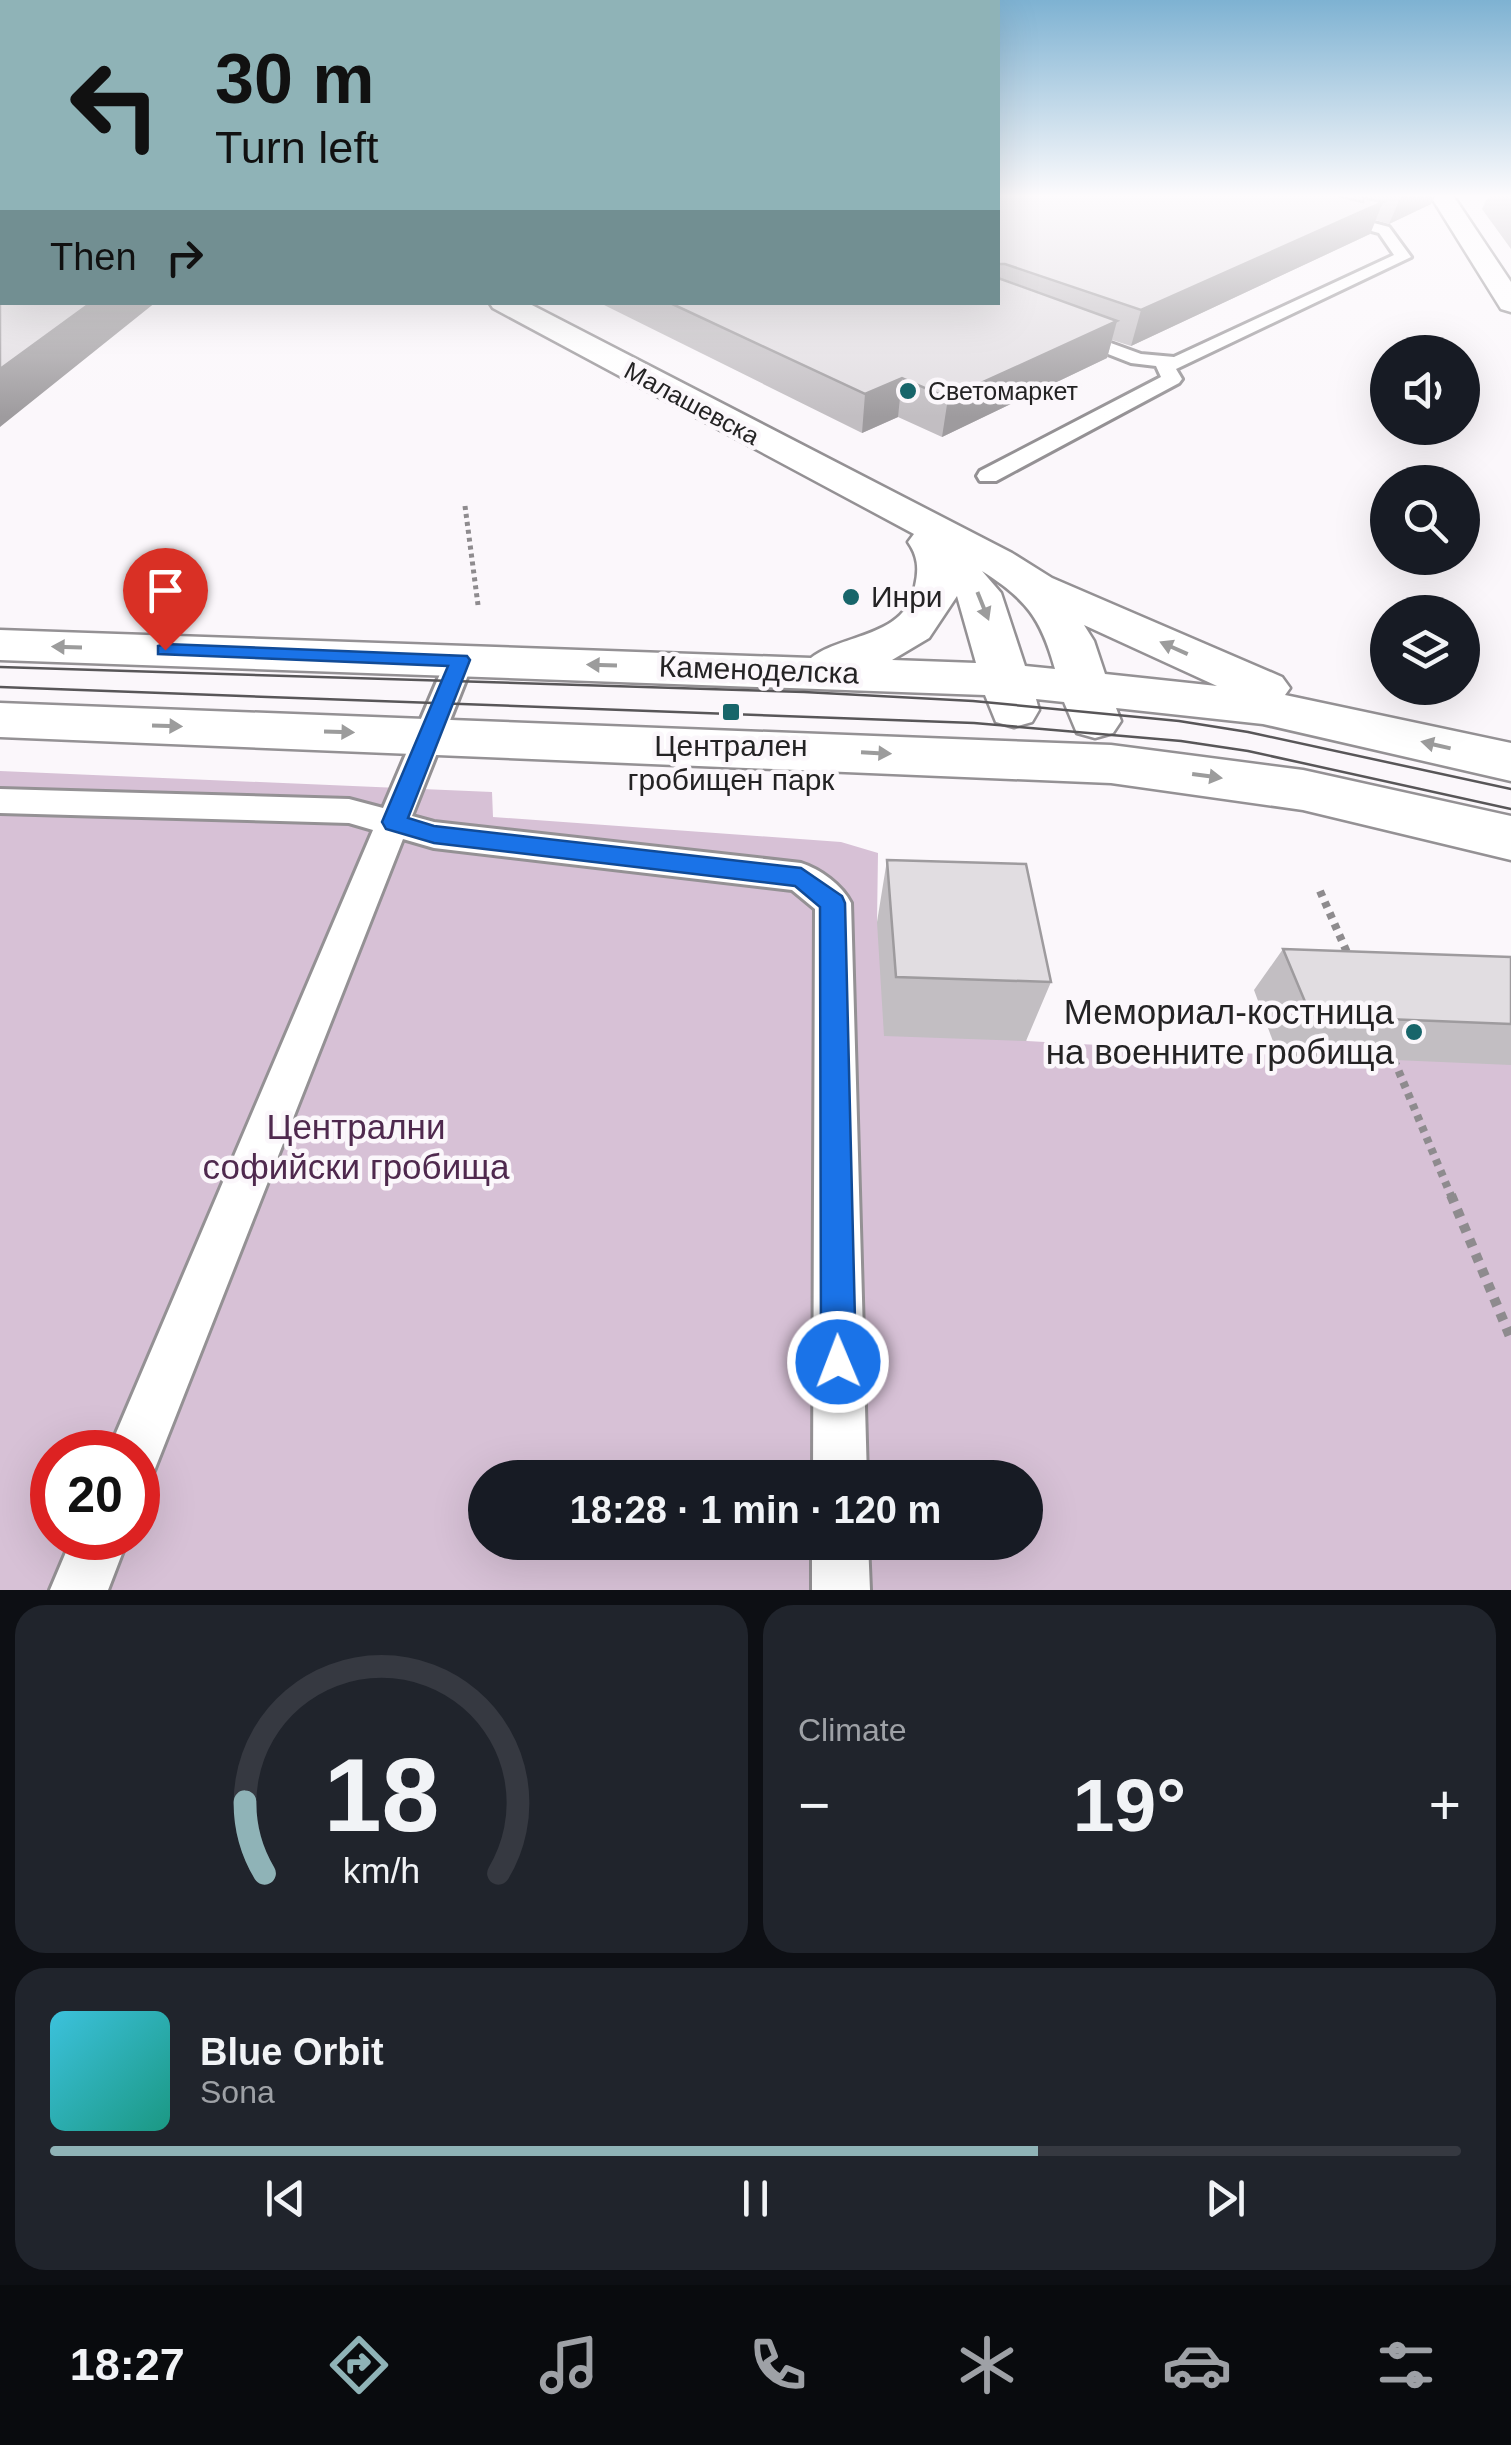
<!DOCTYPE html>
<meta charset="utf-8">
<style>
:root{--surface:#171b24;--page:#20242c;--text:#f1f3f6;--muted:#9ea1a6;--line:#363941;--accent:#8fb3b7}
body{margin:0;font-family:Helvetica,sans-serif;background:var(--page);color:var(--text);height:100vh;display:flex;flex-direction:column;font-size:38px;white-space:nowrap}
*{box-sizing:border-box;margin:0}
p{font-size:32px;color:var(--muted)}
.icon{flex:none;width:55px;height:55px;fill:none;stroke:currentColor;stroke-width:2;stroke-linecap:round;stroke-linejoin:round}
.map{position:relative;height:1590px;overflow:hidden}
.drawer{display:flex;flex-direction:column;gap:15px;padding:15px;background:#0d0f14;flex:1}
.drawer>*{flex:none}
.banner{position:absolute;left:0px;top:0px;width:1000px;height:305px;box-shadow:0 10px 40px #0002;background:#8fb3b7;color:#111;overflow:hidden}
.controls{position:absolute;left:1370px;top:335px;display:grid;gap:20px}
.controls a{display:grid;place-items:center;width:110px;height:110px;border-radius:50%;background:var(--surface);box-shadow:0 10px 40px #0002;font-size:50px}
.speed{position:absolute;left:30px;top:1430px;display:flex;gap:20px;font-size:50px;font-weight:700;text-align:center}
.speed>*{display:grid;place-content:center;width:130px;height:130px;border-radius:50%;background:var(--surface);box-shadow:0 10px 40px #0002;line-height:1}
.speed .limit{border:15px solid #d22;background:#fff;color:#111}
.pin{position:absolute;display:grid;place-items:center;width:85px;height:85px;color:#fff;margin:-102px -42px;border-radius:50% 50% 50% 0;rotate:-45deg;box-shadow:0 0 10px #0007}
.pin .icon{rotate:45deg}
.me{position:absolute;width:110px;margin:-55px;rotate:359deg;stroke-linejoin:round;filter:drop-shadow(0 0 8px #0008)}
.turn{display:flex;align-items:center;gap:35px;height:210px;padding:0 50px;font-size:45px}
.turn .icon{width:130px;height:130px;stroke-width:2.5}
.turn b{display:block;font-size:70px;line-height:85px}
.then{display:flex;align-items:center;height:95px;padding:0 50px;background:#0003;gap:20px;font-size:38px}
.big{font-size:75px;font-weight:700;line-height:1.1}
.drawer .tile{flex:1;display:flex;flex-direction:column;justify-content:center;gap:15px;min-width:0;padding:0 35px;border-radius:30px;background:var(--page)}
.drawer .dial{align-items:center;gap:0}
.dial svg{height:260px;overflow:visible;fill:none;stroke:var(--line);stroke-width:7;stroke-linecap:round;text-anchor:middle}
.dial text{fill:var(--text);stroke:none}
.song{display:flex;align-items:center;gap:30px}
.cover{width:120px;height:120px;border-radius:15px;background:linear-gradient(135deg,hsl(190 70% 55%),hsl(170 70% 35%))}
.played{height:10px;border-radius:5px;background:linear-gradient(90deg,var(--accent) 70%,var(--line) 70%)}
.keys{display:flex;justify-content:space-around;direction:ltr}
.heat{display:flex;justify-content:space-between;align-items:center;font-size:55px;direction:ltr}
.drawer .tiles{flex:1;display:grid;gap:15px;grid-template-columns:1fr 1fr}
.tile:last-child{grid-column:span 2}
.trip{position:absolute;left:468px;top:1460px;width:575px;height:100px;border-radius:50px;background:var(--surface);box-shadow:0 10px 40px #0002;font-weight:700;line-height:100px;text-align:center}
.menu{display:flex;height:160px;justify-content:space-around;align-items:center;background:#090b0e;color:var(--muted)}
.menu .icon{width:70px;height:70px}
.menu .current{color:var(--accent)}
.menu b{font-size:45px;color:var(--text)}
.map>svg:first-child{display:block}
.green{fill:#d7c1d6;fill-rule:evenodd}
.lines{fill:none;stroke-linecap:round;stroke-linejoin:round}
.service-casing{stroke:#949194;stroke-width:6}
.minor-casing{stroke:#949194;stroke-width:5}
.tertiary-casing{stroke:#949194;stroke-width:5}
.path-far2{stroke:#8e8b8e;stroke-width:5;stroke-dasharray:4 4;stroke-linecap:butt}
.path-far1{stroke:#8e8b8e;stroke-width:8;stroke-dasharray:6 6;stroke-linecap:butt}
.path{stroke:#8e8b8e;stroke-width:10;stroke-dasharray:8 8;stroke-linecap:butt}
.service{fill:#fff;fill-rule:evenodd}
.minor{fill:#fff;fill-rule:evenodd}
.tertiary{fill:#fff;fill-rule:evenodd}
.tram{stroke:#585658;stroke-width:2.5}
.wall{fill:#c2bec2}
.shaded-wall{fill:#9e9b9e}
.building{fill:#e1dde1;stroke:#9e9b9e;stroke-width:2.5}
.oneway{fill:#9c9c9c}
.route{fill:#1a73e8;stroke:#114b97;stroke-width:2.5}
.poi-dot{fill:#17656a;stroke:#fbf7fb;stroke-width:4}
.labels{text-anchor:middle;stroke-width:9;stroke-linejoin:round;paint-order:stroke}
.far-poi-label{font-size:25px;fill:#242324;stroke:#fbf7fb;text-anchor:start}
.far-street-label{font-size:25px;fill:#242324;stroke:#fbf7fb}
.poi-label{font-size:30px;fill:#242324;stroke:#fbf7fb;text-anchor:start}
.street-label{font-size:30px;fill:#242324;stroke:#fbf7fb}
.near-poi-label{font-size:35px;fill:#242324;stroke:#fbf7fb;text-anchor:end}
.near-park-label{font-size:35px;fill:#4f294e;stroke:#fbf7fb}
</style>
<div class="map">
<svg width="1511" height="1590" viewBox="0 0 1511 1590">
<rect width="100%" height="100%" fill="#fbf7fb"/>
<path class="green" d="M 0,771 L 492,792 L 493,817 L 841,842 L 878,853 L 877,922 L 1027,1041 L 1277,1055 L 1511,1000 L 1511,1590 L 0,1590 ZM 52,1452 L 138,1452 L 138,1538 L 52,1538 ZM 485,1478 L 1025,1478 L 1025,1542 L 485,1542 Z"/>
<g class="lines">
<g class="service-casing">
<path id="service" d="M 1332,212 L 1389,227 L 1411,257 L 1176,369 L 1182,379 L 1179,383 L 996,481 L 980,481 L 977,476 L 980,471 L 1161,377 L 1156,366 L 1131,363 L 975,302 L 998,302 L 1141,354 L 1174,357 L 1394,255 L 1379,233 L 1327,219 L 1325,216 Z
M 0,252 L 2,253 L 2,262 L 0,262 Z
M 460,651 L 470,654 L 474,660 L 412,816 L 434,822 L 801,863 C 820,869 842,885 851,903 L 867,1478 L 813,1478 L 815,909 L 792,890 L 434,848 L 403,839 L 154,1471 L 138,1478 L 138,1452 L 108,1452 L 373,830 L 349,823 L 0,813 L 0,789 L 349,799 L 383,808 L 446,660 L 450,654 Z
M 72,1538 L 128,1538 L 108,1590 L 50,1590 Z
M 812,1542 L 868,1542 L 870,1590 L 812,1590 Z"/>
</g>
<g class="minor-casing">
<path id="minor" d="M 1452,194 L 1511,282 L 1511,312 L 1501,309 L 1430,195 Z"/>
</g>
<g class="tertiary-casing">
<path id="tertiary" d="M 489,302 L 526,302 L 1012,553 L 1052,578 L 1282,677 L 1290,688 L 1285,695 L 1511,743 L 1511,781 L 1263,724 L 1116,708 L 1121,721 L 1113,733 L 1095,738 L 1077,733 L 1064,702 L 1036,699 L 1039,710 L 1032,722 L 1014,727 L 996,722 L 985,695 L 0,660 L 0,630 L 811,658 C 843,633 906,638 915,586 C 919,569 918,556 908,542 L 914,534 L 493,308 ZM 982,571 C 1026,599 1041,618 1055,669 L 1025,666 L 1001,593 ZM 957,596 L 976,663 L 892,660 L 929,638 ZM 1084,625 L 1217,686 L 1105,674 L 1094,641 Z
M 0,703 L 1111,745 L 1303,770 L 1511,816 L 1511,860 L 1303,810 L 1111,783 L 0,737 Z"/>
</g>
<path class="path-far2" d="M 465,506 L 478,605"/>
<path class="path-far1" d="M 1320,891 L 1349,957
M 1394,1060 L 1452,1198"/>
<path class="path" d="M 1451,1195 L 1511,1339"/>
<use href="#service" class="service"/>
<use href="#minor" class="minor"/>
<use href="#tertiary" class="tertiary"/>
<path class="tram" d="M 0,667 L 804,692 L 973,701 L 1179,721 L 1248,732 L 1511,789
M 0,687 L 974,723 L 1181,741 L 1248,751 L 1511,809"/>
</g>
<path class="wall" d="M 998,194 L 1351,199 L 1352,194 L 1436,194 L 1431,204 L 1389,224 L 1376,220 L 1370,234 L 1131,346 L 1112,340 L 1107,358 L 942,437 L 898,417 L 862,433 L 598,302 L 998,302 Z
M 1489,194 L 1511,194 L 1511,249 L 1482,209 Z
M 887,860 L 1051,982 L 1026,1041 L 884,1036 L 877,922 Z
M 1283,949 L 1511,957 L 1511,1065 L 1278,1055 L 1254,990 Z"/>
<path class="shaded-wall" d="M 1402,194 L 1436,194 L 1431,204 L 1389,224 Z
M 1383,202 L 1370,234 L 1131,346 L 1141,310 Z
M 92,302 L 156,302 L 0,427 L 0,369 Z
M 1117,321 L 1107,358 L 942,437 L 948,398 Z
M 902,378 L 898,417 L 862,433 L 865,394 Z"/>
<path class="building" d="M 998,194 L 1328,194 L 1363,202 L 1363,198 L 1383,202 L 1141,310 L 1005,264 L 998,264 Z
M 0,264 L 2,264 L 2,302 L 92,302 L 0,369 Z
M 998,278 L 1117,321 L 948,398 L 902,378 L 865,394 L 668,302 L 998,302 Z
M 887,860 L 1026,864 L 1051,982 L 896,977 Z
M 1283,949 L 1511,957 L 1511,1024 L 1311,1016 Z"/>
<defs><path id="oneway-solid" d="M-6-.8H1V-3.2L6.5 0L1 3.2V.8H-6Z" transform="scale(2.5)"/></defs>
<g class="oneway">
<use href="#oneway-solid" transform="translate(983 606) rotate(68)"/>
<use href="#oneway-solid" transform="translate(67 647) rotate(-178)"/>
<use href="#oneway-solid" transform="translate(1174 648) rotate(-156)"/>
<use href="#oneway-solid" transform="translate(602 665) rotate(-178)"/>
<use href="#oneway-solid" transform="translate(167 726) rotate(2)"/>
<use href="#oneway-solid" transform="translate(339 732) rotate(2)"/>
<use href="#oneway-solid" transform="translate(1436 745) rotate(-167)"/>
<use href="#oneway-solid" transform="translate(876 753) rotate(3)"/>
<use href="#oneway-solid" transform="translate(1207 776) rotate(8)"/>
</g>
<linearGradient id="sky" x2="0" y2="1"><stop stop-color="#7eb2d2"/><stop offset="0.47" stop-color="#fdfbfd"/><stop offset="1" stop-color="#fdfbfd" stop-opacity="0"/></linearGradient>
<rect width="1511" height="417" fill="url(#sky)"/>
<path class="route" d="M 165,644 L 467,656 L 470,660 L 408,818 L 434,826 L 801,868 L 842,896 L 845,903 L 856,1362 L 851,1375 L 838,1380 L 826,1375 L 821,1362 L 820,907 L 795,886 L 434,843 L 386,829 L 382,822 L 448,666 L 158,654 L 158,646 Z"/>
<g class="poi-dot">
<circle cx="908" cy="391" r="10"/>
<circle cx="851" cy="597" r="10"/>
<rect x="721" y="702" width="20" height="20" rx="5"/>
<circle cx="1414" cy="1032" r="10"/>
</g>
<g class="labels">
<g class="far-poi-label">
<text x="928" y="400">Светомаркет</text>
</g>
<g class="far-street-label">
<text transform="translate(692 403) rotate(28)" y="9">Малашевска</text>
</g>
<g class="poi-label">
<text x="871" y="607">Инри</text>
<text x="731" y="756" text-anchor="middle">Централен<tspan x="731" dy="34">гробищен парк</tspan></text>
</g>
<g class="street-label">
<text transform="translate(759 670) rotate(2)" y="10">Каменоделска</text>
</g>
<g class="near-poi-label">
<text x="1394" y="1024">Мемориал-костница<tspan x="1394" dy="40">на военните гробища</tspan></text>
</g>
<g class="near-park-label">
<text x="356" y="1139">Централни<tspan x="356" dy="40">софийски гробища</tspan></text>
</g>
</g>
</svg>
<div class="controls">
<a><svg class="icon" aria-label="sound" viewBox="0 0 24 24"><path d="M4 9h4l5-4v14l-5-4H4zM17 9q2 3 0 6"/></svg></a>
<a><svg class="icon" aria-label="search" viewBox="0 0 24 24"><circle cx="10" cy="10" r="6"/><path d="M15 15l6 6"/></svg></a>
<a><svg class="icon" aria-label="layers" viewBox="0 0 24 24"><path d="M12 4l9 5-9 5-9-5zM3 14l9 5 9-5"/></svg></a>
</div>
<div class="speed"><div class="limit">20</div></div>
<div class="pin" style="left:165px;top:650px;background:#d93025"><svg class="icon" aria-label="arrive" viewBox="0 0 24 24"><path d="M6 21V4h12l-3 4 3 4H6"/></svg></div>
<svg class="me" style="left:838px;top:1362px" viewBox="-20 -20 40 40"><circle r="17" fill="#1a73e8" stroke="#fff" stroke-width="3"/><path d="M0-11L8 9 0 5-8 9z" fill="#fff"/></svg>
<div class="trip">18:28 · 1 min · 120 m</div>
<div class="banner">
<div class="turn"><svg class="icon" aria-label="left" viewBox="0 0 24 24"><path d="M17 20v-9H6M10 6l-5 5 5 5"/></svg><div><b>30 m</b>Turn left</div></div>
<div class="then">Then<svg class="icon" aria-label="right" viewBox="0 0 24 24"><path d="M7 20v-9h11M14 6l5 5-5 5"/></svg></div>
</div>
</div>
<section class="drawer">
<div class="tiles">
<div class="tile dial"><svg viewBox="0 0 100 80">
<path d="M14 69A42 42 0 1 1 86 69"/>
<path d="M14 69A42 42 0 0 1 8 47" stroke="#8fb3b7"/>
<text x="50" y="56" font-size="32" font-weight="700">18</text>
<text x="50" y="72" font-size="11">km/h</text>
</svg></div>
<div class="tile"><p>Climate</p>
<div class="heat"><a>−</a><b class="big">19°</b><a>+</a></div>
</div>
<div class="tile">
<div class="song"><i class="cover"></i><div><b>Blue Orbit</b><p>Sona</p></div></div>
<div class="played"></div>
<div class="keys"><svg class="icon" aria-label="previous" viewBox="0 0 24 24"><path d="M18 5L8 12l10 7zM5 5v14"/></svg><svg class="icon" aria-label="pause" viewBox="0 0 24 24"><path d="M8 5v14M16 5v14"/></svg><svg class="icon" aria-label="next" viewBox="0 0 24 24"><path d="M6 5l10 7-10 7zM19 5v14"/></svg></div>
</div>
</div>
</section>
<nav class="menu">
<b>18:27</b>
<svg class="icon current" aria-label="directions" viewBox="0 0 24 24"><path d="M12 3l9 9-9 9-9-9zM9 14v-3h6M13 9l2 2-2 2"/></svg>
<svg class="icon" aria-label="music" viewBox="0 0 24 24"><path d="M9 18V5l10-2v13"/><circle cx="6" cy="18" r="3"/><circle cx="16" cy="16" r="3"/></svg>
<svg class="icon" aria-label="phone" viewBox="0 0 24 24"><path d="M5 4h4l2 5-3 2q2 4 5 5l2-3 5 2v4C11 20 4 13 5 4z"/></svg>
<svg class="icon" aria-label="climate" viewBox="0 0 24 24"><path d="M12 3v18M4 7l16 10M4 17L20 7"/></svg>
<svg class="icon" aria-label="car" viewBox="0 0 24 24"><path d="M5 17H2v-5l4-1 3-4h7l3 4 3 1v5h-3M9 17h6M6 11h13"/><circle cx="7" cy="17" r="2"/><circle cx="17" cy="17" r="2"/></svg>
<svg class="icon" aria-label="filters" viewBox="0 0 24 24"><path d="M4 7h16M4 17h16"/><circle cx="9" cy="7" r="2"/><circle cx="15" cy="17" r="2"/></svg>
</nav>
